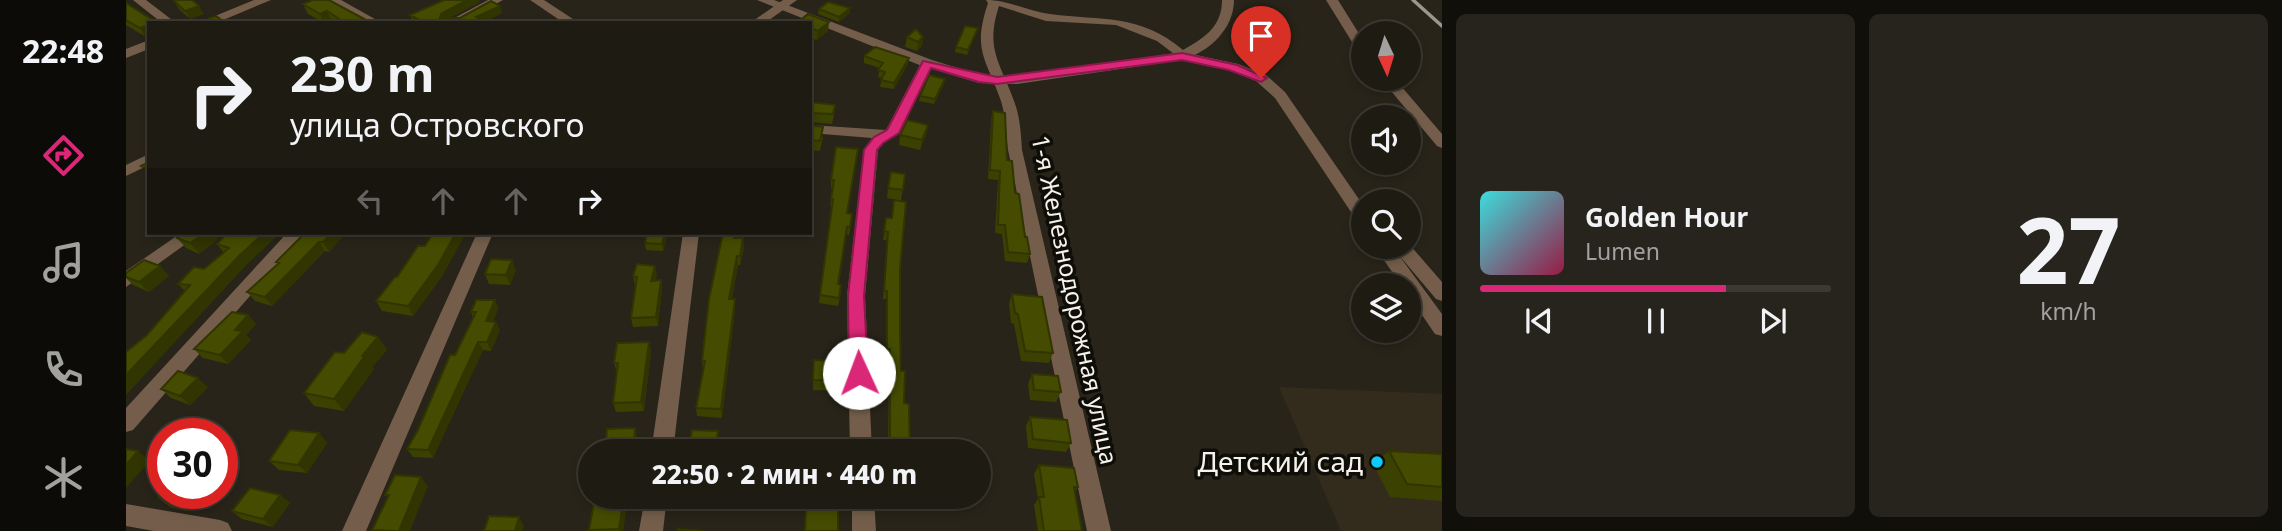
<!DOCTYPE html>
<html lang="ru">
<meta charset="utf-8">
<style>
:root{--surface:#1e1b13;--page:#26241c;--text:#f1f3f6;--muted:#a1a1a0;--line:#3c3933;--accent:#db2777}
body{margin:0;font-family:"Noto Sans",sans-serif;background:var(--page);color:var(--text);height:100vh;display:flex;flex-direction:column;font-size:26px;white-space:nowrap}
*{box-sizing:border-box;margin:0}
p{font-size:23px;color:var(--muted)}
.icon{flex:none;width:38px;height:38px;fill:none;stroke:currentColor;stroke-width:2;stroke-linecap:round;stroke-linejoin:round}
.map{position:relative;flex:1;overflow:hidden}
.panel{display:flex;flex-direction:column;gap:14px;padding:14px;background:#100f0a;width:840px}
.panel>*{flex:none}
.hud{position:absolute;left:21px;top:21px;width:665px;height:214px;border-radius:0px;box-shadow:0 4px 10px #0003,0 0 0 2px var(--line);background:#1e1b13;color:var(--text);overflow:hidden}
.needle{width:46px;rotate:176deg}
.controls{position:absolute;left:1225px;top:21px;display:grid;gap:14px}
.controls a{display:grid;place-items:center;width:70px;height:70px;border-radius:50%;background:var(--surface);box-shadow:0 4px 10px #0003,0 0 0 2px var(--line);font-size:35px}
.speed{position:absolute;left:21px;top:418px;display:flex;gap:14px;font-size:35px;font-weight:700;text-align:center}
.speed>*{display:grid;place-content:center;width:91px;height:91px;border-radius:50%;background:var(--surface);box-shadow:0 4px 10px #0003,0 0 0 2px var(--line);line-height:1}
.speed .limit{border:10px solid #d22;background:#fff;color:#111}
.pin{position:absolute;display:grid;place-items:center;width:60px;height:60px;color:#fff;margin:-72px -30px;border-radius:50% 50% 50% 0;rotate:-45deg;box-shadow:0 0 7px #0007}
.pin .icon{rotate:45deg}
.me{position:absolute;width:77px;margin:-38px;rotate:358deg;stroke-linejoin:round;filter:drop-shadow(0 0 5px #0008)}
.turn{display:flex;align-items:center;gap:24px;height:147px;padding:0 28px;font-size:32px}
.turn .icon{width:91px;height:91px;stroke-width:2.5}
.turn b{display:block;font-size:49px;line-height:60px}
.lanes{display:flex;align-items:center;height:66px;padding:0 28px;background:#0003;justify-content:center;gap:35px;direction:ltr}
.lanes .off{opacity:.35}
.panel .widget{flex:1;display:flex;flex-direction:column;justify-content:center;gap:10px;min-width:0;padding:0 24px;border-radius:10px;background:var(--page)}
.panel .dial{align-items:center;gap:0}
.dial b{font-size:91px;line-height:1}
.song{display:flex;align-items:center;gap:21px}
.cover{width:84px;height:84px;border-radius:10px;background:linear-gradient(135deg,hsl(180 70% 55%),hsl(340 70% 35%))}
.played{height:7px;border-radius:4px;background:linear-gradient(90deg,var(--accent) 70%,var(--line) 70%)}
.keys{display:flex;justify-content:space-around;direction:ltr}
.panel .tiles{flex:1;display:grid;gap:14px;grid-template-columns:repeat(2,1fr)}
.trip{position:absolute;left:452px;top:439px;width:413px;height:70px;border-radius:35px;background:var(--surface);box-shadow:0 4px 10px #0003,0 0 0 2px var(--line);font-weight:800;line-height:70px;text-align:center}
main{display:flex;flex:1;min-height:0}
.tab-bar{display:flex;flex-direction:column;width:126px;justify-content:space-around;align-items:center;background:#0c0b08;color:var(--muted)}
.tab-bar .icon{width:49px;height:49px}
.tab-bar .active{color:var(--accent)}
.tab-bar b{font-size:32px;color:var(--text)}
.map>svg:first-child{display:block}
.built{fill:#332c1c}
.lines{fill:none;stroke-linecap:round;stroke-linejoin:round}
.minor{fill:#745e4b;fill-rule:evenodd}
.tertiary{fill:#745e4b;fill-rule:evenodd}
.rail{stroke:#9b978f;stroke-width:3.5}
.wall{fill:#3b4101}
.shaded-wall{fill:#303501}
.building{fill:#454c01;stroke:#303501;stroke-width:2}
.route{fill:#db2777;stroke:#8e194d;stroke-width:2}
.poi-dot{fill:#0ecafa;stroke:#0f0d08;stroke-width:2.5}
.labels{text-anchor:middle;stroke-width:7;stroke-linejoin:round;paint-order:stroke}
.street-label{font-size:24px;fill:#f5f2eb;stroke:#0f0d08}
.near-poi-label{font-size:28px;fill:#f5f2eb;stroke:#0f0d08;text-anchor:end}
</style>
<main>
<nav class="tab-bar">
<b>22:48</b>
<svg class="icon active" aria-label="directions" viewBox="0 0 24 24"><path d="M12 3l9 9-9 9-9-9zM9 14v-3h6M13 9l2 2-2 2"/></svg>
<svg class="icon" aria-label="music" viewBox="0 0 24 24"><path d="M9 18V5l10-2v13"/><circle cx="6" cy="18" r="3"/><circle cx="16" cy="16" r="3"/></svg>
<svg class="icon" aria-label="phone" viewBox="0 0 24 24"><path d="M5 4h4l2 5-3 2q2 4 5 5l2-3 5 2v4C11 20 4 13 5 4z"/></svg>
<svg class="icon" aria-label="climate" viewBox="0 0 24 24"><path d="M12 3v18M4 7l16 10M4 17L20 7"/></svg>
</nav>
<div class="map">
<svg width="1316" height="531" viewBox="0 0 1316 531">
<rect width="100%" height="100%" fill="#282419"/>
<path class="built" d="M 1153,387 L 1316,394 L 1316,531 L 1215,531 Z"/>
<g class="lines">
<path class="minor" d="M 7,0 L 20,0 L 50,23 L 36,23 Z
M 128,0 L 145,0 L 90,23 L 72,23 Z
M 200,0 L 215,0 L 256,23 L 240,23 Z
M 362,0 L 377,0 L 335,23 L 319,23 Z
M 404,0 L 418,0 L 453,23 L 438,23 Z
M 657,0 L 671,0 L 639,23 L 624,23 Z
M 860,0 C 883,0 901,11 924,14 C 976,21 1013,13 1057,50 C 1078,38 1096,27 1096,0 L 1108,0 C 1108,29 1083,52 1056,60 L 1031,41 L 990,25 L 920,21 L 873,6 C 859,49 874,62 888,101 C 894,116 895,134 896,150 L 985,531 L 961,531 L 882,150 C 880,134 880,117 875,101 C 860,58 846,51 862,3 Z
M 1200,0 L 1212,0 L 1237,40 L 1237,54 L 1231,50 Z
M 23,40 L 23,49 L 0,58 L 0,49 Z
M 801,59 L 807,63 L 773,133 L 757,143 L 752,150 L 739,296 L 746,452 L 724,452 L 721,296 L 738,150 L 746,138 L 684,133 L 684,125 L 760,130 L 795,63 Z
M 1255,79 L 1269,79 L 1316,134 L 1316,148 L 1311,146 Z
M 23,154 L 23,165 L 0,176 L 0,165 Z
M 55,233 L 75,233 L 0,287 L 0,271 Z
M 161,233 L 179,233 L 7,430 L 0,432 L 0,408 Z
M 351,233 L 367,233 L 240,531 L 216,531 Z
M 557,233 L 573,233 L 547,452 L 525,452 Z
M 519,497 L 541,497 L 537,531 L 513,531 Z
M 726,497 L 748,497 L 750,531 L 726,531 Z
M 0,504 L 94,520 L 102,523 L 106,531 L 28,531 L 0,526 Z"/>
<path class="tertiary" d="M 631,0 L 648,0 L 806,60 L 854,75 L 891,76 L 1056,52 L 1112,64 L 1140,75 L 1159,92 L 1237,205 L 1237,223 L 1231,221 L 1149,98 L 1130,81 L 1103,70 L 1056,60 L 891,84 L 853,83 L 796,66 Z
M 1283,244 L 1316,282 L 1316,301 L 1310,299 L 1272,254 L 1316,314 L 1316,336 L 1309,334 L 1283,296 L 1283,285 L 1275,285 L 1249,247 L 1267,247 L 1269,249 L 1268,247 L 1283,247 Z"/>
<path class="rail" d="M 1287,0 L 1316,26"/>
</g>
<path class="wall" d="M 48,1 L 78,14 L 64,19 L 53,9 Z
M 354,2 L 323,18 L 334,18 L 376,13 L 356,23 L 287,23 L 284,15 Z
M 0,3 L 31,23 L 23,23 L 20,37 L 0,25 Z
M 177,4 L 240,20 L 241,23 L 209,23 L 205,20 L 198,23 L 182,14 Z
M 724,8 L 724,13 L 713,22 L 692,14 L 693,9 Z
M 684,23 L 702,31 L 691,40 L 684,38 Z
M 852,28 L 841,55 L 829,52 L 830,47 Z
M 781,37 L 797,37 L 796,46 L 791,51 L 779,47 Z
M 738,56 L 782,64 L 768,89 L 754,87 L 756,78 L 752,77 L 754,68 L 738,63 Z
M 818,84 L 808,104 L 793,101 L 794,96 Z
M 684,102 L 708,115 L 706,124 L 684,122 Z
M 867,111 L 881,160 L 899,237 L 904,254 L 901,263 L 879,261 L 876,234 L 869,233 L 872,180 L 862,179 L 865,120 Z
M 684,125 L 697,137 L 694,151 L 684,150 Z
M 802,125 L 800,135 L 794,150 L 773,145 L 774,135 Z
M 731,156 L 721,214 L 726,214 L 723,235 L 720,234 L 713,284 L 715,292 L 712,306 L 693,303 L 706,206 L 704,206 L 707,188 L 705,188 L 705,180 Z
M 779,174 L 775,201 L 761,198 L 762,188 Z
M 760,218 L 774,269 L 774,334 L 775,371 L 778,403 L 784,452 L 762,452 L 763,357 L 760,357 L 760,299 L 757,299 L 761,240 L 757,240 Z
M 58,233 L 88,233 L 92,239 L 73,254 L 60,248 L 51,238 Z
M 101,233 L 154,233 L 121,264 L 0,394 L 0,352 L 21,335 L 59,291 L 52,284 L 78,269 L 98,253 L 91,244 Z
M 179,233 L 220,233 L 203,252 L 199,251 L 146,306 L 129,301 L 121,292 L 152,264 L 150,262 Z
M 521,233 L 542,233 L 537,251 L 520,250 L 519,243 Z
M 595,233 L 611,233 L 610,238 L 617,238 L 618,248 L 614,265 L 612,265 L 606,299 L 609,299 L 609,309 L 596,418 L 571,416 L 570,408 L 577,369 L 576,361 L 596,238 Z
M 34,266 L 43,276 L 23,292 L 7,285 L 0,278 L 0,273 Z
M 390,270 L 384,285 L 363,284 L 359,274 Z
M 317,275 L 287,316 L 256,311 L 250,301 Z
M 531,275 L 529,281 L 535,280 L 536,289 L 532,326 L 507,327 L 505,318 L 510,286 L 509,286 L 507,276 Z
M 886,294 L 927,353 L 923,363 L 895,361 L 888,324 L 885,323 L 883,304 Z
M 369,300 L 372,309 L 367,322 L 374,330 L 365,351 L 357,350 L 307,458 L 287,457 L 281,449 L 292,430 L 347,317 L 345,312 Z
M 122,315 L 130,324 L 120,335 L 125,340 L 102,364 L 77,358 L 68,349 Z
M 252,337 L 261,350 L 246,367 L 248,369 L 218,411 L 188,406 L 178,393 L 218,353 Z
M 523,342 L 525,352 L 518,411 L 490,412 L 487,403 L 491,373 L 488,363 Z
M 688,360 L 716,381 L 715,391 L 687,390 Z
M 906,374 L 935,392 L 930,402 L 904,400 L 902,384 Z
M 82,387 L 64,405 L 45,398 L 35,389 Z
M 904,417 L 945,443 L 940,452 L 902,448 L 900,426 Z
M 193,433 L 201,443 L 181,473 L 153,470 L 143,461 Z
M 1263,451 L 1316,454 L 1316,501 L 1264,497 L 1247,464 Z
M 913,465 L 952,487 L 949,492 L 956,531 L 912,531 L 908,505 L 912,499 L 908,474 Z
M 76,494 L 62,511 L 44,507 L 32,498 Z
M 154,495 L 164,503 L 147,527 L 116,519 L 106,511 Z
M 502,497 L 497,531 L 464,531 L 463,530 Z"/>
<path class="shaded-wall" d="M 341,0 L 353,0 L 354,2 L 318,21 L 314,18 L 315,14 Z
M 73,6 L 78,14 L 64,19 L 59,11 Z
M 374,6 L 376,13 L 356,23 L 347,23 L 350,17 Z
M 724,8 L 724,13 L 713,22 L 713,17 Z
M 201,11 L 205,20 L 198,23 L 194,14 Z
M 703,22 L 702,31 L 691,40 L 692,31 Z
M 23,25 L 23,36 L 20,37 L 14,28 Z
M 797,37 L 796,46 L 791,51 L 792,42 Z
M 783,58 L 782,64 L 768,89 L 768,83 Z
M 819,79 L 818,84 L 808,104 L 809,99 Z
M 802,125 L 800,135 L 794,150 L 796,140 Z
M 79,233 L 88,233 L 92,239 L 73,254 L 64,243 Z
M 138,233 L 154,233 L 121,264 L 1,394 L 0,394 L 0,375 L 114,255 Z
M 206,233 L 220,233 L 203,252 L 197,242 Z
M 330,233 L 340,233 L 317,275 L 287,316 L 282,306 Z
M 539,233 L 542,233 L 537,251 L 536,244 Z
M 617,238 L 618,248 L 614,265 L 614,256 Z
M 193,242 L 199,251 L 146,306 L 139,297 Z
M 611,256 L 612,265 L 604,309 L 603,299 Z
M 386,260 L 390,270 L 384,285 L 380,275 Z
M 34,266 L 43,276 L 23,292 L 13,282 Z
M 529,266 L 531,275 L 526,290 L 525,281 Z
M 535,280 L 536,289 L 532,326 L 530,317 Z
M 609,299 L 609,309 L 596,418 L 595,409 Z
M 369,300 L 372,309 L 364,330 L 360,321 Z
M 122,315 L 130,324 L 120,335 L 125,340 L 102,364 L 94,355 L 109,330 Z
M 370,322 L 374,330 L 365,351 L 361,342 Z
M 252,337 L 261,350 L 246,367 L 248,369 L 218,411 L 208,399 L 236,356 Z
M 352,342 L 357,350 L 307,458 L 302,450 Z
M 523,342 L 525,352 L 518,411 L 515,402 Z
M 72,378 L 82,387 L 64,405 L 54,396 Z
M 509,428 L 511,437 L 510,452 L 507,452 Z
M 592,431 L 593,440 L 591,452 L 589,452 Z
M 193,433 L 201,443 L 181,473 L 172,465 Z
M 12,451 L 24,461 L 0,488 L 0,465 Z
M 295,477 L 302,486 L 284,531 L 273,531 Z
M 58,494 L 76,494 L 62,511 L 50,503 Z
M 154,495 L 164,503 L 147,527 L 137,519 Z
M 498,497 L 502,497 L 497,531 L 494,531 L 493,529 Z
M 393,517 L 398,526 L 396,531 L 389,531 Z"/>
<path class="building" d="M 52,0 L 66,0 L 73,6 L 59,11 L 48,1 Z
M 187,0 L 203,0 L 240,20 L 233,23 L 219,23 L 201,11 L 194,14 L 177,4 Z
M 318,0 L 341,0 L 315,14 L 314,18 L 334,18 L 365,1 L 374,6 L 350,17 L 354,19 L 347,23 L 299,23 L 284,15 Z
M 702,2 L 724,8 L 713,17 L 693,9 Z
M 0,3 L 30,22 L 23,23 L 23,25 L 14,28 L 0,20 Z
M 682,14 L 703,22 L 692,31 L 684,28 L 684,23 L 671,23 Z
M 90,16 L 100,23 L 87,23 L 83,18 Z
M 839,26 L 852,28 L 842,50 L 830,47 Z
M 790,29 L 797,37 L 792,42 L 781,37 Z
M 749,47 L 783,58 L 768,83 L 755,80 L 759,72 L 752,70 L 757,63 L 738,56 Z
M 803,75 L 819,79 L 809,99 L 794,96 Z
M 684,102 L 709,105 L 707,114 L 684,113 Z
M 867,111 L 879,113 L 881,160 L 886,161 L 889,193 L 893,194 L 899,237 L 901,237 L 904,254 L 882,252 L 879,225 L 872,225 L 874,171 L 864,170 Z
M 781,120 L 802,125 L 796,140 L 774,135 Z
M 684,125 L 697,127 L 694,141 L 684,140 Z
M 710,147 L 732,149 L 721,213 L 726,214 L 724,227 L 721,227 L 712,284 L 715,285 L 713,298 L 694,295 L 707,199 L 705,199 L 708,180 L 705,180 Z
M 23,162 L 23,170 L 15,166 Z
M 765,172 L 779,174 L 777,190 L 762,188 Z
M 768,200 L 780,202 L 774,269 L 774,334 L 775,371 L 779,371 L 778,403 L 783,404 L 784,452 L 764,452 L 764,349 L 761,349 L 761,291 L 758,291 L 762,232 L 758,231 L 760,218 L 766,218 Z
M 58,233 L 79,233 L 64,243 L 51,238 Z
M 101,233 L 138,233 L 114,255 L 0,375 L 0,352 L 21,335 L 64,285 L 52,284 L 68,267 L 78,269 L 103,248 L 91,244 Z
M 179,233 L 206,233 L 197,242 L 193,242 L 139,297 L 121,292 L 153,263 L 150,262 Z
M 307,233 L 330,233 L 312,265 L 282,306 L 250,301 L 269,277 L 271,277 L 292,246 L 299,246 Z
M 521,233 L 539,233 L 536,244 L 519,243 Z
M 597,233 L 609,233 L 608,238 L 617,238 L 614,256 L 611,256 L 603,299 L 609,299 L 595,409 L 570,408 L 579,361 L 576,361 L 583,299 Z
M 365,259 L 386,260 L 380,275 L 359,274 Z
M 18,260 L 34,266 L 13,282 L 0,277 L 0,273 Z
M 511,264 L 529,266 L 525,281 L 535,280 L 530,317 L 505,318 L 511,277 L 507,276 Z
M 886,294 L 916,297 L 927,353 L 899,351 L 892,314 L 889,313 Z
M 350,300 L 369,300 L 360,321 L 370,322 L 361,342 L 352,342 L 302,450 L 281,449 L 292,430 L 324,355 L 329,355 L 350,312 L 345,312 Z
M 106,312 L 122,315 L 109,330 L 117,331 L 94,355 L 68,349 Z
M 236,332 L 252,337 L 236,356 L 238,357 L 208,399 L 178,393 L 209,352 L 218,353 Z
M 523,342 L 515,402 L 487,403 L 492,363 L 488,363 L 491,343 Z
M 688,360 L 716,361 L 716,381 L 687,380 Z
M 52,371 L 72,378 L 54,396 L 35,389 Z
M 906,374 L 932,376 L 935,392 L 908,390 Z
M 904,417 L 941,420 L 945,443 L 907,439 Z
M 509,428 L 507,452 L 479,452 L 481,429 Z
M 164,430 L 193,433 L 172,465 L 143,461 Z
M 566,430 L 592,431 L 589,452 L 562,452 Z
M 694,441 L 716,442 L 716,452 L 694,452 Z
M 0,449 L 12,451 L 0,465 Z
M 1263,451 L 1316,454 L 1316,487 L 1281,484 Z
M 913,465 L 948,468 L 952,487 L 948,487 L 956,531 L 918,531 L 913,497 L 918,497 Z
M 269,475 L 295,477 L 273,531 L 246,530 L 263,495 L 259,495 Z
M 124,488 L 154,495 L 137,519 L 106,511 Z
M 37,493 L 37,494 L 58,494 L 50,503 L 32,498 Z
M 469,497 L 498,497 L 493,529 L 463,530 Z
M 680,505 L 712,506 L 712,531 L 679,531 Z
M 363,516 L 393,517 L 389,531 L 358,531 Z
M 552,529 L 577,531 L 552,531 Z"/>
<path class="route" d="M 1056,53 L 1111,65 L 1141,78 L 1135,82 L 1103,70 L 1056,60 L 871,84 L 853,82 L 805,68 L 773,133 L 757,143 L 751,150 L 738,296 L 742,373 L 739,379 L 733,381 L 726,379 L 723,373 L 722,296 L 738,150 L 748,137 L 761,130 L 797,61 L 871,77 Z"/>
<circle class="poi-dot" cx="1251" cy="462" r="7"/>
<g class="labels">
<g class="street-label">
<text transform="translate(948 300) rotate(78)" y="8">1-я Железнодорожная улица</text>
</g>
<g class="near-poi-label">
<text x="1237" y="472">Детский сад</text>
</g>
</g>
</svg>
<div class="controls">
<a><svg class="needle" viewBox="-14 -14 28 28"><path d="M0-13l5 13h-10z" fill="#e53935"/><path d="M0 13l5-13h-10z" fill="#a1a1a0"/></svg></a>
<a><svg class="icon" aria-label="sound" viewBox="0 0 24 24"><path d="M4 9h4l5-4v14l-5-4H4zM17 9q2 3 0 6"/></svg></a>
<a><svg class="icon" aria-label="search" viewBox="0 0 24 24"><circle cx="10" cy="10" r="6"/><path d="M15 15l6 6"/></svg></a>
<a><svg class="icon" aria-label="layers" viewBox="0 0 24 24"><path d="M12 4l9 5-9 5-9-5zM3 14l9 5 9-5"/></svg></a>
</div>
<div class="speed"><div class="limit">30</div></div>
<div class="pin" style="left:1135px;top:78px;background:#d93025"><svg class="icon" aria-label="arrive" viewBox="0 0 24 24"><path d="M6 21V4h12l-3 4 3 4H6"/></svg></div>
<svg class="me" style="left:733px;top:373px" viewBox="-20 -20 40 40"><circle r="19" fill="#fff"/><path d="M0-13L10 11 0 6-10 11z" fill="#db2777"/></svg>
<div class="trip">22:50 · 2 мин · 440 m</div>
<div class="hud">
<div class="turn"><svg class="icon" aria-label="right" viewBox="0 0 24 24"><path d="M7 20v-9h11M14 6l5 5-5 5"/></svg><div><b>230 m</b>улица Островского</div></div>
<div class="lanes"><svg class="icon off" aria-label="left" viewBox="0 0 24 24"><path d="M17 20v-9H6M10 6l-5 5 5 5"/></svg><svg class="icon off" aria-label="ahead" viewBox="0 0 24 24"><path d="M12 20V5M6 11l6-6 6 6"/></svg><svg class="icon off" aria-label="ahead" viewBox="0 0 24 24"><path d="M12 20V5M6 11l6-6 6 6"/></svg><svg class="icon" aria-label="right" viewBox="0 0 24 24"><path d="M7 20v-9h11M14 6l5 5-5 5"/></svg></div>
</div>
</div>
<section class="panel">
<div class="tiles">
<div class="widget">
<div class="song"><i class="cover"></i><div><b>Golden Hour</b><p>Lumen</p></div></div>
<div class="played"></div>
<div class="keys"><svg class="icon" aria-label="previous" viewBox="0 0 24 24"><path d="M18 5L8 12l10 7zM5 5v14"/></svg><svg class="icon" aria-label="pause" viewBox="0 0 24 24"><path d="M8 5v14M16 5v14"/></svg><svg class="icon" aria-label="next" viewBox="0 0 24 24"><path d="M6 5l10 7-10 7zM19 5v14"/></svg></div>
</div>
<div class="widget dial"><b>27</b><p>km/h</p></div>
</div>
</section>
</main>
